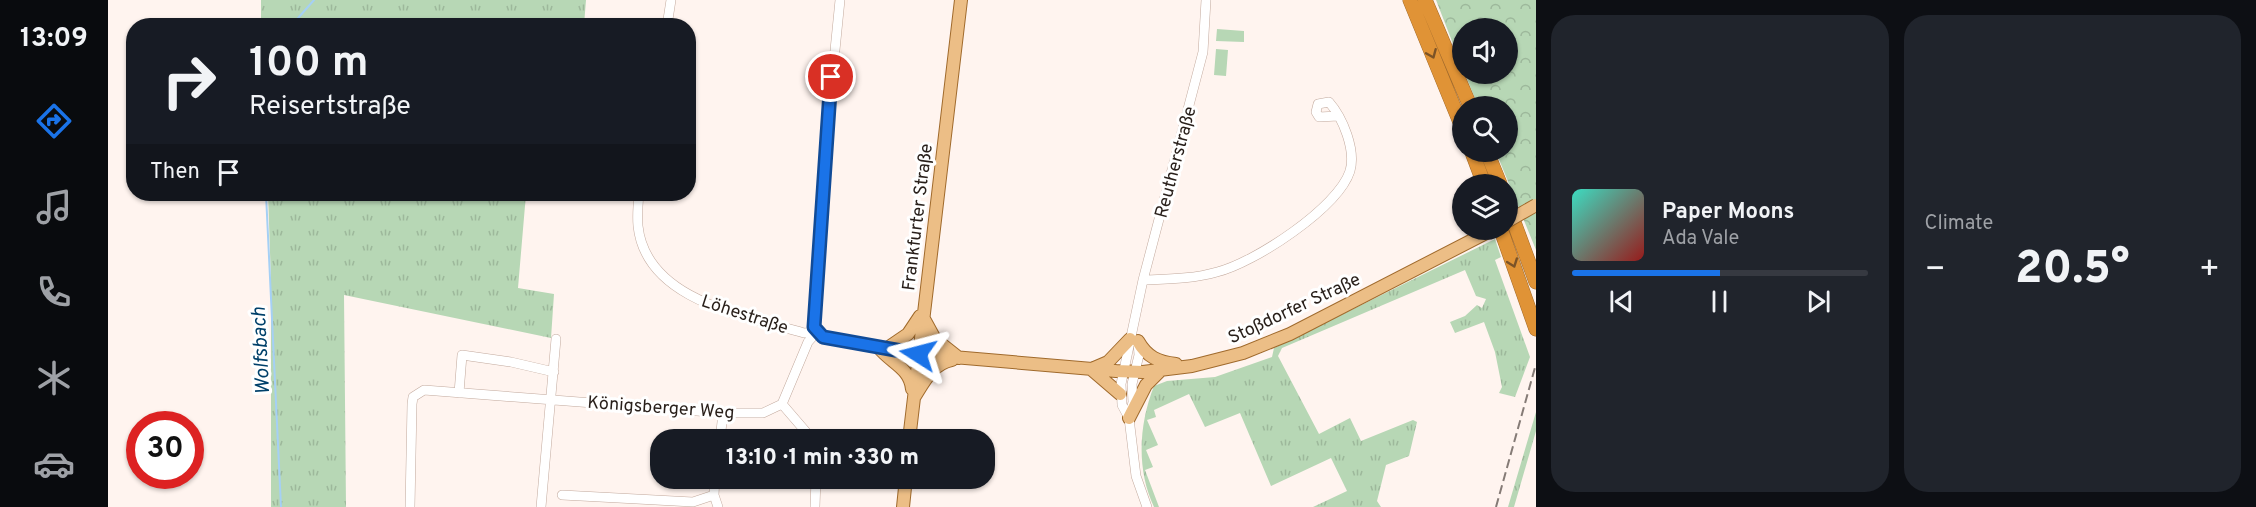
<!DOCTYPE html>
<meta charset="utf-8">
<style>
:root{--surface:#171b24;--page:#20242c;--text:#f1f3f6;--muted:#9ea1a6;--line:#363941;--accent:#1a73e8}
body{margin:0;font-family:Overpass,sans-serif;background:var(--page);color:var(--text);height:100vh;display:flex;flex-direction:column;font-size:22px;white-space:nowrap}
*{box-sizing:border-box;margin:0}
p{font-size:20px;color:var(--muted)}
.icon{flex:none;width:33px;height:33px;fill:none;stroke:currentColor;stroke-width:2;stroke-linecap:round;stroke-linejoin:round}
.map{position:relative;flex:1;overflow:hidden}
.side{display:flex;flex-direction:column;gap:15px;padding:15px;background:#0d0f14;width:720px}
.side>*{flex:none}
.banner{position:absolute;left:18px;top:18px;width:570px;height:183px;border-radius:24px;box-shadow:0 2px 4px #0004;background:#171b24;color:var(--text);overflow:hidden}
.fabs{position:absolute;left:1344px;top:18px;display:grid;gap:12px}
.fabs a{display:grid;place-items:center;width:66px;height:66px;border-radius:50%;background:var(--surface);box-shadow:0 2px 4px #0004;font-size:30px}
.speed{position:absolute;left:18px;top:411px;display:flex;gap:12px;font-size:30px;font-weight:700;text-align:center}
.speed>*{display:grid;place-content:center;width:78px;height:78px;border-radius:50%;background:var(--surface);box-shadow:0 2px 4px #0004;line-height:1}
.speed .limit{border:9px solid #d22;background:#fff;color:#111}
.pin{position:absolute;display:grid;place-items:center;width:51px;height:51px;color:#fff;margin:-26px;border:3px solid #fff;border-radius:50%;box-shadow:0 2px 6px #0007}
.me{position:absolute;width:66px;margin:-33px;rotate:279deg;stroke-linejoin:round;filter:drop-shadow(0 0 4px #0008)}
.turn{display:flex;align-items:center;gap:21px;height:126px;padding:0 24px;font-size:27px}
.turn .icon{width:78px;height:78px;stroke-width:2.5}
.turn b{display:block;font-size:42px;line-height:51px}
.then{display:flex;align-items:center;height:57px;padding:0 24px;background:#0003;gap:12px;font-size:22px}
.big{font-size:45px;font-weight:800;line-height:1.1}
.side .tile{flex:1;display:flex;flex-direction:column;justify-content:center;gap:9px;min-width:0;padding:0 21px;border-radius:24px;background:var(--page)}
.song{display:flex;align-items:center;gap:18px}
.cover{width:72px;height:72px;border-radius:9px;background:linear-gradient(135deg,hsl(170 70% 55%),hsl(0 70% 35%))}
.played{height:6px;border-radius:3px;background:linear-gradient(90deg,var(--accent) 50%,var(--line) 50%)}
.keys{display:flex;justify-content:space-around;direction:ltr}
.heat{display:flex;justify-content:space-between;align-items:center;font-size:33px;direction:ltr}
.side .tiles{flex:1;display:grid;gap:15px;grid-template-columns:repeat(2,1fr)}
.trip{position:absolute;left:542px;top:429px;width:345px;height:60px;border-radius:24px;background:var(--surface);box-shadow:0 2px 4px #0004;font-weight:800;line-height:60px;text-align:center}
main{display:flex;flex:1;min-height:0}
.dock{display:flex;flex-direction:column;width:108px;justify-content:space-around;align-items:center;background:#090b0e;color:var(--muted)}
.dock .icon{width:42px;height:42px}
.dock .current{color:var(--accent)}
.dock b{font-size:27px;color:var(--text)}
.map>svg:first-child{display:block}
.grass{fill:url(#grass-tufts)}
.forest{fill:url(#forest-crowns)}
.pitch{fill:#b7d7b5}
.lines{fill:none;stroke-linecap:round;stroke-linejoin:round}
.stream{stroke:#a5d0f5;stroke-width:2}
.minor-casing{stroke:#c2a99d;stroke-width:10}
.major-casing{stroke:#a06a2c;stroke-width:14}
.highway-casing{stroke:#a06a2c;stroke-width:15}
.minor{stroke:#fff;stroke-width:9}
.major{stroke:#ecbe86;stroke-width:12}
.highway{stroke:#e09336;stroke-width:14}
.rail{stroke:#857b76;stroke-width:2;stroke-dasharray:9 4.5;stroke-linecap:butt}
.major-bridge-casing{stroke:#a06a2c;stroke-width:14;stroke-linecap:butt}
.major-bridge{stroke:#ecbe86;stroke-width:12}
.oneway{stroke:#7b5327}
.route-casing{stroke:#114b97;stroke-width:15}
.route{stroke:#1a73e8;stroke-width:10}
.labels{text-anchor:middle;stroke-width:6;stroke-linejoin:round;paint-order:stroke}
.street-label{font-size:18px;fill:#281f1a;stroke:#fff}
.water-label{font-size:20px;font-style:italic;fill:#00406a;stroke:#fff}
</style>
<main>
<nav class="dock">
<b>13:09</b>
<svg class="icon current" aria-label="directions" viewBox="0 0 24 24"><path d="M12 3l9 9-9 9-9-9zM9 14v-3h6M13 9l2 2-2 2"/></svg>
<svg class="icon" aria-label="music" viewBox="0 0 24 24"><path d="M9 18V5l10-2v13"/><circle cx="6" cy="18" r="3"/><circle cx="16" cy="16" r="3"/></svg>
<svg class="icon" aria-label="phone" viewBox="0 0 24 24"><path d="M5 4h4l2 5-3 2q2 4 5 5l2-3 5 2v4C11 20 4 13 5 4z"/></svg>
<svg class="icon" aria-label="climate" viewBox="0 0 24 24"><path d="M12 3v18M4 7l16 10M4 17L20 7"/></svg>
<svg class="icon" aria-label="car" viewBox="0 0 24 24"><path d="M5 17H2v-5l4-1 3-4h7l3 4 3 1v5h-3M9 17h6M6 11h13"/><circle cx="7" cy="17" r="2"/><circle cx="17" cy="17" r="2"/></svg>
</nav>
<div class="map">
<svg width="1428" height="507" viewBox="0 0 1428 507">
<defs>
<pattern id="grass-tufts" width="24" height="20" patternUnits="userSpaceOnUse" patternTransform="scale(1.5)"><rect width="24" height="20" fill="#b7d7b5"/><path d="M3 7l-1-3M5 7V3M7 7l1-3M15 17l-1-3M17 17v-4M19 17l1-3" fill="none" stroke="#9db89b"/></pattern>
<pattern id="forest-crowns" width="20" height="18" patternUnits="userSpaceOnUse" patternTransform="scale(1.5)"><rect width="20" height="18" fill="#b7d7b5"/><path d="M2 6a3 3 0 1 1 6 0M12 15a3 3 0 1 1 6 0" fill="none" stroke="#9db89b"/></pattern>
</defs>
<rect width="100%" height="100%" fill="#fff4ef"/>
<path class="grass" d="M 153,0 L 478,0 L 476,25 L 153,26 Z
M 160,194 L 418,194 L 410,288 L 446,294 L 443,338 L 236,295 L 238,507 L 163,507 L 163,281 Z
M 1387,239 L 1393,257 L 1387,260 L 1422,357 L 1407,397 L 1391,393 L 1394,387 L 1387,352 L 1376,322 L 1347,333 L 1342,322 L 1357,316 L 1369,305 L 1374,308 L 1378,299 L 1368,296 L 1357,270 L 1174,348 L 1170,356 L 1211,434 L 1242,418 L 1253,441 L 1305,420 L 1309,422 L 1301,456 L 1278,465 L 1269,501 L 1273,507 L 1205,507 L 1239,491 L 1223,458 L 1163,486 L 1132,413 L 1097,427 L 1081,394 L 1046,410 L 1048,417 L 1039,420 L 1050,445 L 1038,450 L 1045,467 L 1037,470 L 1051,507 L 1046,507 C 1028,469 1031,424 1046,386 L 1059,381 L 1107,377 L 1164,357 L 1166,348 Z
M 1428,412 L 1428,431 L 1406,507 L 1400,507 Z"/>
<path class="forest" d="M 1328,0 L 1428,0 L 1428,250 L 1388,152 L 1400,152 L 1400,106 L 1370,106 L 1357,74 L 1400,74 L 1400,28 L 1354,28 L 1354,67 Z"/>
<path class="pitch" d="M 1109,29 L 1136,31 L 1136,42 L 1108,41 Z
M 1108,49 L 1120,50 L 1118,76 L 1106,75 Z"/>
<g class="lines">
<path class="stream" d="M 183,26 L 206,0
M 158,194 L 173,507"/>
<g class="minor-casing">
<path id="minor" d="M 559,26 L 563,0
M 531,194 C 530,204 529,215 530,226 C 538,301 638,316 696,333 L 709,332 C 720,344 791,350 810,354
M 1035,280 C 1060,279 1085,279 1109,272 C 1146,263 1230,208 1242,171 C 1248,150 1235,118 1221,102 L 1210,104 L 1208,112 L 1211,117 L 1230,116
M 1030,342 L 1031,355 L 1024,384 L 1025,402 L 1021,418 L 1028,476 L 1039,507
M 351,393 L 354,355 L 403,362 L 446,372
M 674,404 L 705,440
M 1021,418 L 1014,405 L 1013,384 L 1035,280 L 1095,52 L 1098,0
M 612,440 L 615,413
M 607,478 L 606,495 L 610,507
M 454,495 L 585,502 L 606,495
M 302,507 L 304,404 L 305,397 L 316,390 L 615,413 L 655,413 L 674,404 L 700,342 L 709,332 L 706,321 L 715,170 L 732,0
M 433,507 L 448,339
M 707,507 L 708,478"/>
</g>
<g class="major-casing">
<path id="major" d="M 815,317 L 827,339 L 851,358
M 1030,341 C 1039,357 1050,362 1068,364
M 771,348 C 783,363 802,368 804,389
M 778,349 L 800,334 L 812,316
M 810,354 L 1008,371 L 1035,372 L 1084,366 L 1135,353 L 1182,334 L 1384,230
M 986,368 L 1000,362 L 1022,339
M 984,370 L 1012,394
M 807,396 C 817,380 825,364 844,360
M 1021,418 L 1038,385 L 1053,370
M 801,440 L 853,0
M 795,507 L 798,478"/>
</g>
<g class="highway-casing">
<path id="highway" d="M 1302,0 L 1354,127
M 1317,0 L 1362,106
M 1364,152 L 1376,184
M 1379,152 L 1392,184
M 1400,206 L 1428,282
M 1393,230 L 1428,329"/>
</g>
<use href="#minor" class="minor"/>
<use href="#major" class="major"/>
<use href="#highway" class="highway"/>
<path class="rail" d="M 1388,507 L 1428,364"/>
<g class="major-bridge-casing">
<path id="major-bridge" d="M 1400,221 L 1428,205"/>
</g>
<use href="#major-bridge" class="major-bridge"/>
</g>
<defs><path id="oneway-chevron" d="M-2-3.5L2.5 0L-2 3.5" fill="none" stroke-width="1.6" stroke-linecap="round" stroke-linejoin="round" transform="scale(1.5)"/></defs>
<g class="oneway">
<use href="#oneway-chevron" transform="translate(1324 54) rotate(67)"/>
<use href="#oneway-chevron" transform="translate(1405 263) rotate(70)"/>
</g>
<g class="lines">
<g class="route-casing">
<path id="route" d="M 723,77 L 706,327 L 715,337 L 810,354"/>
</g>
<use href="#route" class="route"/>
</g>
<g class="labels">
<g class="street-label">
<text transform="translate(1067 162) rotate(-75)" y="6">Reutherstraße</text>
<text transform="translate(809 217) rotate(-83)" y="6">Frankfurter Straße</text>
<text transform="translate(1186 308) rotate(-25)" y="6">Stoßdorfer Straße</text>
<text transform="translate(637 314) rotate(18)" y="6">Löhestraße</text>
<text transform="translate(553 407) rotate(4)" y="6">Königsberger Weg</text>
</g>
<g class="water-label">
<text transform="translate(152 351) rotate(-93)" y="7">Wolfsbach</text>
</g>
</g>
</svg>
<div class="fabs">
<a><svg class="icon" aria-label="sound" viewBox="0 0 24 24"><path d="M4 9h4l5-4v14l-5-4H4zM17 9q2 3 0 6"/></svg></a>
<a><svg class="icon" aria-label="search" viewBox="0 0 24 24"><circle cx="10" cy="10" r="6"/><path d="M15 15l6 6"/></svg></a>
<a><svg class="icon" aria-label="layers" viewBox="0 0 24 24"><path d="M12 4l9 5-9 5-9-5zM3 14l9 5 9-5"/></svg></a>
</div>
<div class="speed"><div class="limit">30</div></div>
<div class="pin" style="left:723px;top:77px;background:#d93025"><svg class="icon" aria-label="arrive" viewBox="0 0 24 24"><path d="M6 21V4h12l-3 4 3 4H6"/></svg></div>
<svg class="me" style="left:810px;top:354px" viewBox="-20 -20 40 40"><path d="M0-17L14 15 0 8-14 15z" fill="#1a73e8" stroke="#fff" stroke-width="4"/></svg>
<div class="trip">13:10 · 1 min · 330 m</div>
<div class="banner">
<div class="turn"><svg class="icon" aria-label="right" viewBox="0 0 24 24"><path d="M7 20v-9h11M14 6l5 5-5 5"/></svg><div><b>100 m</b>Reisertstraße</div></div>
<div class="then">Then<svg class="icon" aria-label="arrive" viewBox="0 0 24 24"><path d="M6 21V4h12l-3 4 3 4H6"/></svg></div>
</div>
</div>
<section class="side">
<div class="tiles">
<div class="tile">
<div class="song"><i class="cover"></i><div><b>Paper Moons</b><p>Ada Vale</p></div></div>
<div class="played"></div>
<div class="keys"><svg class="icon" aria-label="previous" viewBox="0 0 24 24"><path d="M18 5L8 12l10 7zM5 5v14"/></svg><svg class="icon" aria-label="pause" viewBox="0 0 24 24"><path d="M8 5v14M16 5v14"/></svg><svg class="icon" aria-label="next" viewBox="0 0 24 24"><path d="M6 5l10 7-10 7zM19 5v14"/></svg></div>
</div>
<div class="tile"><p>Climate</p>
<div class="heat"><a>−</a><b class="big">20.5°</b><a>+</a></div>
</div>
</div>
</section>
</main>
